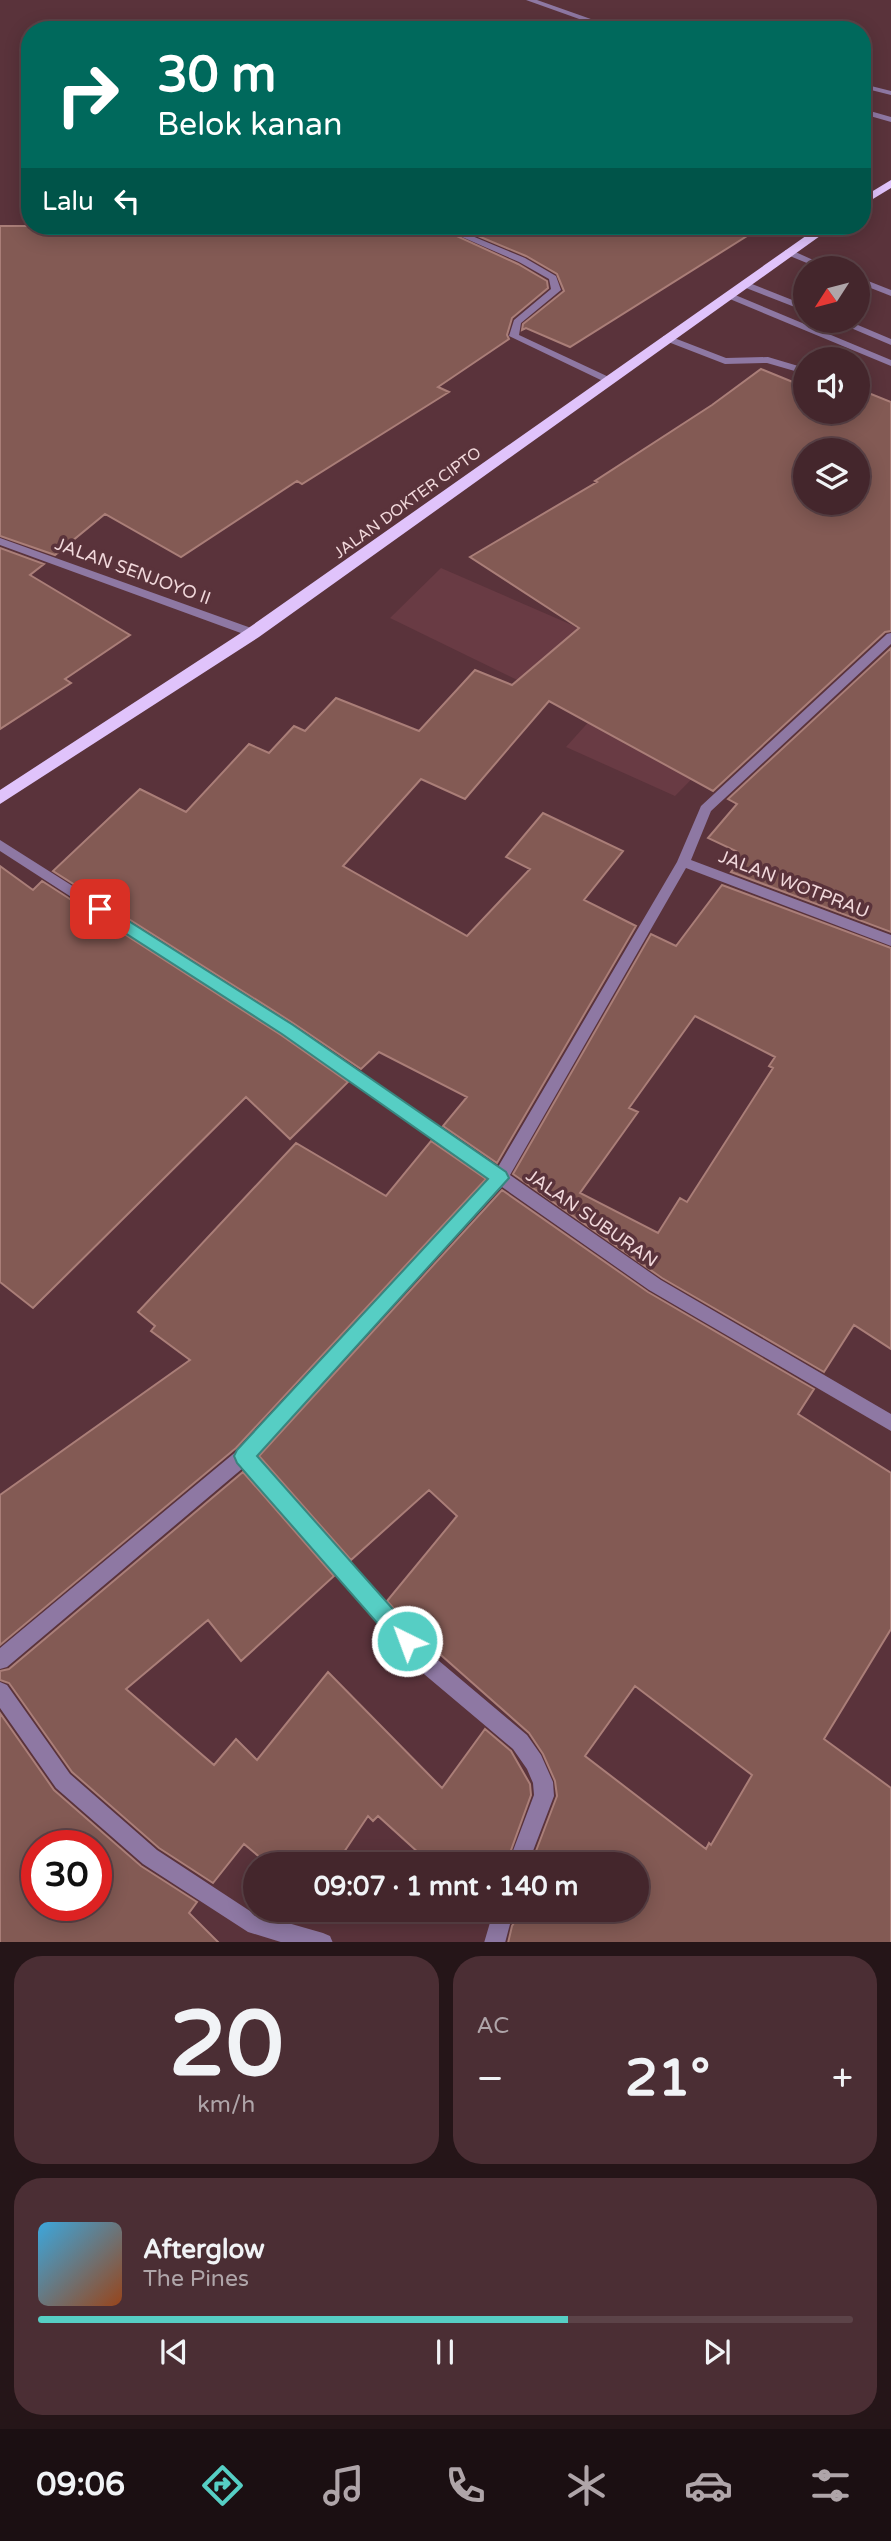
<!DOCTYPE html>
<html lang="id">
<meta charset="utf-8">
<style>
:root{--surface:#44262c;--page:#4b2e34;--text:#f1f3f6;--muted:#afa5a9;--line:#5c4348;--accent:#56cec4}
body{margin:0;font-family:"Varela Round",sans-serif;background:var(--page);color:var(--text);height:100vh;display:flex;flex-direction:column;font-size:26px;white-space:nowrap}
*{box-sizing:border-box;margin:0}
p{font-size:23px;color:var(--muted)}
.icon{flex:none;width:38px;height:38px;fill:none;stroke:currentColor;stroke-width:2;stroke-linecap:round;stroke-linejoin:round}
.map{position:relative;height:1942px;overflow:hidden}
.details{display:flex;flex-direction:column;gap:14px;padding:14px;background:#251518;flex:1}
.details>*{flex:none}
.guide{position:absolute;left:21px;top:21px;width:850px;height:214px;border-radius:28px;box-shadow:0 4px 18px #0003,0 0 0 2px var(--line);background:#00695c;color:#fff;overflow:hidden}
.needle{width:46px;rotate:234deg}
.tools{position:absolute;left:793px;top:256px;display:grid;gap:14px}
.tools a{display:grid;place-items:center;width:77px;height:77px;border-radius:50%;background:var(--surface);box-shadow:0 4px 18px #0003,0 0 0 2px var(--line);font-size:35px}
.speed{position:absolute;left:21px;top:1830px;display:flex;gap:14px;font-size:35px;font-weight:700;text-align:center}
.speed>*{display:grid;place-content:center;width:91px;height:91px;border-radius:50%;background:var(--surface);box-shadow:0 4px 18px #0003,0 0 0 2px var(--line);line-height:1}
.speed .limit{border:10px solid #d22;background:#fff;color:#111}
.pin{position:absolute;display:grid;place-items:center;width:60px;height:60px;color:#fff;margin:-30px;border-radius:14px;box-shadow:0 4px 10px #0006}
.me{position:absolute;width:77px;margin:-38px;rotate:318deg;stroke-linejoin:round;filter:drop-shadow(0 0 5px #0008)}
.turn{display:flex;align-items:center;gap:24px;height:147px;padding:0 21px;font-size:32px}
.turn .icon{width:91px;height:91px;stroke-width:2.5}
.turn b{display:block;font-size:49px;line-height:60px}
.then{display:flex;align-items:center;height:66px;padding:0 21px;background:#0003;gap:14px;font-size:26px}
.big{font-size:52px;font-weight:700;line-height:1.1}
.details .card{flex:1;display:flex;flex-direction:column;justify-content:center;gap:10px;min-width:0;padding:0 24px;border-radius:28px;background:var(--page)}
.details .dial{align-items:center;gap:0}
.dial b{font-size:91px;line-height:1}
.song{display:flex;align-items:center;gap:21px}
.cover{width:84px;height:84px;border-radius:10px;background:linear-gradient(135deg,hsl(200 70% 55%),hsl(20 70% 35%))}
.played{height:7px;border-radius:4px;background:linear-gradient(90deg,var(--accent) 65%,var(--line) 65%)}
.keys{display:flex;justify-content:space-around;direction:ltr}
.heat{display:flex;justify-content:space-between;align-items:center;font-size:38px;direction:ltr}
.details .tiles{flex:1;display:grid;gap:14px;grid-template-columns:1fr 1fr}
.card:last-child{grid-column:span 2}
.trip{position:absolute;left:243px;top:1852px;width:406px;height:70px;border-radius:35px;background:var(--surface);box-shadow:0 4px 18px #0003,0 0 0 2px var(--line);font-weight:700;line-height:70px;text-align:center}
.tabs{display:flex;height:112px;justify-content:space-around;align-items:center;background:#1b0f12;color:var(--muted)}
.tabs .icon{width:49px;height:49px}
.tabs .active{color:var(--accent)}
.tabs b{font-size:32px;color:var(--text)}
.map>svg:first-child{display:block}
.built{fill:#693b44}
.building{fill:#835a54;stroke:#aa7e78;stroke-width:2;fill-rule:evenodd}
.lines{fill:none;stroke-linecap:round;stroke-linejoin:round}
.service{fill:#8e78a3;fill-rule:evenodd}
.minor{fill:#8e78a3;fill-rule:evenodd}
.trunk{fill:#e0c3fb;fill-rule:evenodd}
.route{fill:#56cec4;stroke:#38867f;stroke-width:2}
.labels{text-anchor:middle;stroke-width:7;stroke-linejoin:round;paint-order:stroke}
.far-street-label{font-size:16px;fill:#f1d8db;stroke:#5a333b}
.street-label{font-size:18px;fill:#f1d8db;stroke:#5a333b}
</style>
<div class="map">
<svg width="891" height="1943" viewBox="0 0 891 1943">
<rect width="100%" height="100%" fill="#5a333b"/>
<path class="built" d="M 441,568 L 572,625 L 739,731 L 675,796 L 566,747 L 593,717 L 390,618 Z"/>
<path class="building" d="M 0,226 L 435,226 L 518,264 L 547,281 L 548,288 L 512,318 L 507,335 L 509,339 L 438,387 L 449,392 L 302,484 L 297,481 L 181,557 L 105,514 L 55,555 L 0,536 Z
M 454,226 L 763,226 L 570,347 L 526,328 L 522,330 L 523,324 L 564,291 L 557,274 L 526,256 Z
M 761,369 L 805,387 L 805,411 L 858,411 L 858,393 L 861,390 L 891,402 L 891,631 L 885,632 L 713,791 L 549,701 L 465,799 L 421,779 L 343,866 L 467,936 L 530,869 L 506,857 L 543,813 L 623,851 L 584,900 L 636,926 L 497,1163 L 443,1126 L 467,1097 L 379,1052 L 361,1069 L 293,1023 L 53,871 L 140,789 L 186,812 L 249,744 L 269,753 L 294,726 L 305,731 L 336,698 L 419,731 L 475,670 L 512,685 L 579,628 L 470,557 L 597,482 L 595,481 L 712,405 ZM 805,450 L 858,450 L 858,502 L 805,502 Z
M 0,548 L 44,564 L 30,575 L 130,635 L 65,679 L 71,683 L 0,729 Z
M 891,648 L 891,932 L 731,872 L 737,865 L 728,861 L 736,851 L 708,838 L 737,804 L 728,799 Z
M 0,866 L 33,890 L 42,881 L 281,1035 L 348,1082 L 290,1139 L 246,1097 L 33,1308 L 0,1282 Z
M 722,885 L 891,948 L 891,1349 L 854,1325 L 824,1372 L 662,1278 L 513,1174 L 651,934 L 676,946 ZM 695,1016 L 775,1057 L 769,1066 L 773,1068 L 687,1202 L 680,1198 L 658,1233 L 580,1193 L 638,1112 L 629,1108 Z
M 431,1141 L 486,1179 L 236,1448 L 0,1645 L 0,1495 L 190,1360 L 151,1331 L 155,1326 L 138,1312 L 296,1143 L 386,1196 Z
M 502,1190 L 648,1292 L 814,1389 L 798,1414 L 891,1473 L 891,1629 L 824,1739 L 891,1788 L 891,1943 L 508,1943 L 512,1926 L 523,1909 L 637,1909 L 637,1864 L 531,1864 L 557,1796 L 555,1781 L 543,1754 L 529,1733 L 416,1633 L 387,1601 L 457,1516 L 429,1490 L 351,1560 L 259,1456 ZM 635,1686 L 752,1775 L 711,1845 L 709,1843 L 706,1849 L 585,1756 Z
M 243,1472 L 334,1576 L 241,1661 L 208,1620 L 126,1689 L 214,1765 L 236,1739 L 257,1760 L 328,1672 L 442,1788 L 485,1729 L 511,1751 L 530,1784 L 531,1795 L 506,1864 L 431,1864 L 378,1816 L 373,1821 L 368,1816 L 336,1864 L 268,1864 L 244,1844 L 213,1883 L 159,1848 L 72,1772 L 9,1683 L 0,1680 L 0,1671 L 9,1669 Z
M 0,1713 L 54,1790 L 141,1866 L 197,1902 L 189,1913 L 219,1943 L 0,1943 ZM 37,1846 L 96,1846 L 96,1906 L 37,1906 Z"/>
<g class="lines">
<path class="service" d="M 526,0 L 537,0 L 622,30 L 610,30 Z
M 863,84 L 891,91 L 891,95 L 863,88 Z
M 863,109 L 891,117 L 891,122 L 863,114 Z
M 785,250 L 791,250 L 831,268 L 819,268 L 785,254 Z
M 858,277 L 891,290 L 891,296 L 858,283 Z
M 741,282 L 747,282 L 805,305 L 805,311 L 741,286 Z
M 832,320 L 846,320 L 891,339 L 891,345 Z
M 663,336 L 669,336 L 726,358 L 768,357 L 805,368 L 805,374 L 767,363 L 725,364 L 663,340 Z"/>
<path class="minor" d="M 437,226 L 448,226 L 525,258 L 556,276 L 561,290 L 521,323 L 519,335 L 611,378 L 611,382 L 605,382 L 509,336 L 514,320 L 551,289 L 549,279 L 519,262 Z
M 728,292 L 891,360 L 891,366 L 725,297 L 723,295 Z
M 0,538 L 257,630 L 259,633 L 253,637 L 249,636 L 0,545 Z
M 891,633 L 891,644 L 711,811 L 691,860 L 891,935 L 891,946 L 686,868 L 510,1175 L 661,1280 L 891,1414 L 891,1431 L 649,1290 L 502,1187 L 255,1456 L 432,1655 L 527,1735 L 541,1755 L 553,1782 L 554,1796 L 528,1864 L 508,1864 L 534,1795 L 533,1783 L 527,1769 L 513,1749 L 418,1669 L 243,1468 L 7,1667 L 0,1669 L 0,1648 L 238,1450 L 490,1179 L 282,1033 L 0,851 L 0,840 L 292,1025 L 498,1167 L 677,862 L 701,806 L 887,634 Z
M 0,1682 L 7,1685 L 70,1774 L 157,1850 L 253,1913 L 323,1933 L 330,1936 L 333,1943 L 284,1943 L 248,1932 L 143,1864 L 56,1788 L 0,1708 Z
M 494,1909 L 514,1909 L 505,1943 L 484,1943 Z"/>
<path class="trunk" d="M 891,180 L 891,188 L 863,205 L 863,197 Z
M 820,226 L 834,226 L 259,637 L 0,804 L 0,790 L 247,629 Z"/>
</g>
<path class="route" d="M 100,903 L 293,1025 L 506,1172 L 509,1178 L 257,1456 L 415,1634 L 418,1641 L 415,1649 L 407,1652 L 400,1649 L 237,1463 L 234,1456 L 237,1450 L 488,1179 L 282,1034 L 94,913 L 92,909 L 94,905 Z"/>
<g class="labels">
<g class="far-street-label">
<text transform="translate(407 502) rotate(-36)" y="6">JALAN DOKTER CIPTO</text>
</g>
<g class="street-label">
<text transform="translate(133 571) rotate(20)" y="6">JALAN SENJOYO II</text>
<text transform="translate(794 884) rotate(21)" y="6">JALAN WOTPRAU</text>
<text transform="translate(592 1218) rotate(35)" y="6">JALAN SUBURAN</text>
</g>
</g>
</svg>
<div class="tools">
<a><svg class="needle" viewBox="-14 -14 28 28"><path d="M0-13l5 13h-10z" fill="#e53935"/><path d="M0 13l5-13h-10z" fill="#afa5a9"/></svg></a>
<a><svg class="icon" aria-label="sound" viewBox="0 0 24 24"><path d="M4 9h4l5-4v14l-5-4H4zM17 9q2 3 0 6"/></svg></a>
<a><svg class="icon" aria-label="layers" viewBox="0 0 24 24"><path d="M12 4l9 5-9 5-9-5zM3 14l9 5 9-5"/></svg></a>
</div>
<div class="speed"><div class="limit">30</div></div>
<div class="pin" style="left:100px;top:909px;background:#d93025"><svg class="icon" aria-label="arrive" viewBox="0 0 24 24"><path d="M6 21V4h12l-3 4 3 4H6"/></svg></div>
<svg class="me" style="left:407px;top:1641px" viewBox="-20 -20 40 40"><circle r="17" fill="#56cec4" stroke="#fff" stroke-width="3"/><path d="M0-11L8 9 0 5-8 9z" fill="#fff"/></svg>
<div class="trip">09:07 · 1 mnt · 140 m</div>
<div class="guide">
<div class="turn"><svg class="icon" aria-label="right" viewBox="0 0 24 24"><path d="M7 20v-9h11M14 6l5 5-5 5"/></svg><div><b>30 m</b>Belok kanan</div></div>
<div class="then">Lalu<svg class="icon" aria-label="left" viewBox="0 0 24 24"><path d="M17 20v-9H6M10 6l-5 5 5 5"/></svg></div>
</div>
</div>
<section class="details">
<div class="tiles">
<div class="card dial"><b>20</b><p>km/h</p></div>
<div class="card"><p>AC</p>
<div class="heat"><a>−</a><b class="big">21°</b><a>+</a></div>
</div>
<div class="card">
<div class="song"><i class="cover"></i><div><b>Afterglow</b><p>The Pines</p></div></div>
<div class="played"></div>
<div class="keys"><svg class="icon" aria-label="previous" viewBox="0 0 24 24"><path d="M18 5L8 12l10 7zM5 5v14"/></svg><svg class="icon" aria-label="pause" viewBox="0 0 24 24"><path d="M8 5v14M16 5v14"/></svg><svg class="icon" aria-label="next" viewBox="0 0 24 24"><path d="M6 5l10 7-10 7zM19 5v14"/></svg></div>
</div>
</div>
</section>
<nav class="tabs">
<b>09:06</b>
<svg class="icon active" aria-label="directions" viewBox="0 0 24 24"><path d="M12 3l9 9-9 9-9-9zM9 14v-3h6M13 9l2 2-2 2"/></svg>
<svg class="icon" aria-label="music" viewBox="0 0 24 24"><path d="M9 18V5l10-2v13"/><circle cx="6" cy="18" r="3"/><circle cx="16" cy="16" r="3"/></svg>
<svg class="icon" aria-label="phone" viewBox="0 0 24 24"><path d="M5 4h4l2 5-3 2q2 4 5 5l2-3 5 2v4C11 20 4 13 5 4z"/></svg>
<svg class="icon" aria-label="climate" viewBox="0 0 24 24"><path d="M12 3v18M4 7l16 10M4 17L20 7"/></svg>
<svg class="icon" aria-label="car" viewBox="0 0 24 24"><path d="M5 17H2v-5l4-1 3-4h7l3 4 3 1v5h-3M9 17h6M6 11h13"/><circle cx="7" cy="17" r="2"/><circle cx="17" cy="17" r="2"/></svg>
<svg class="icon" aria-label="filters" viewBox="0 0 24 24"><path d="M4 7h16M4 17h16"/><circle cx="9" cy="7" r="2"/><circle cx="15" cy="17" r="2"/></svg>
</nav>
